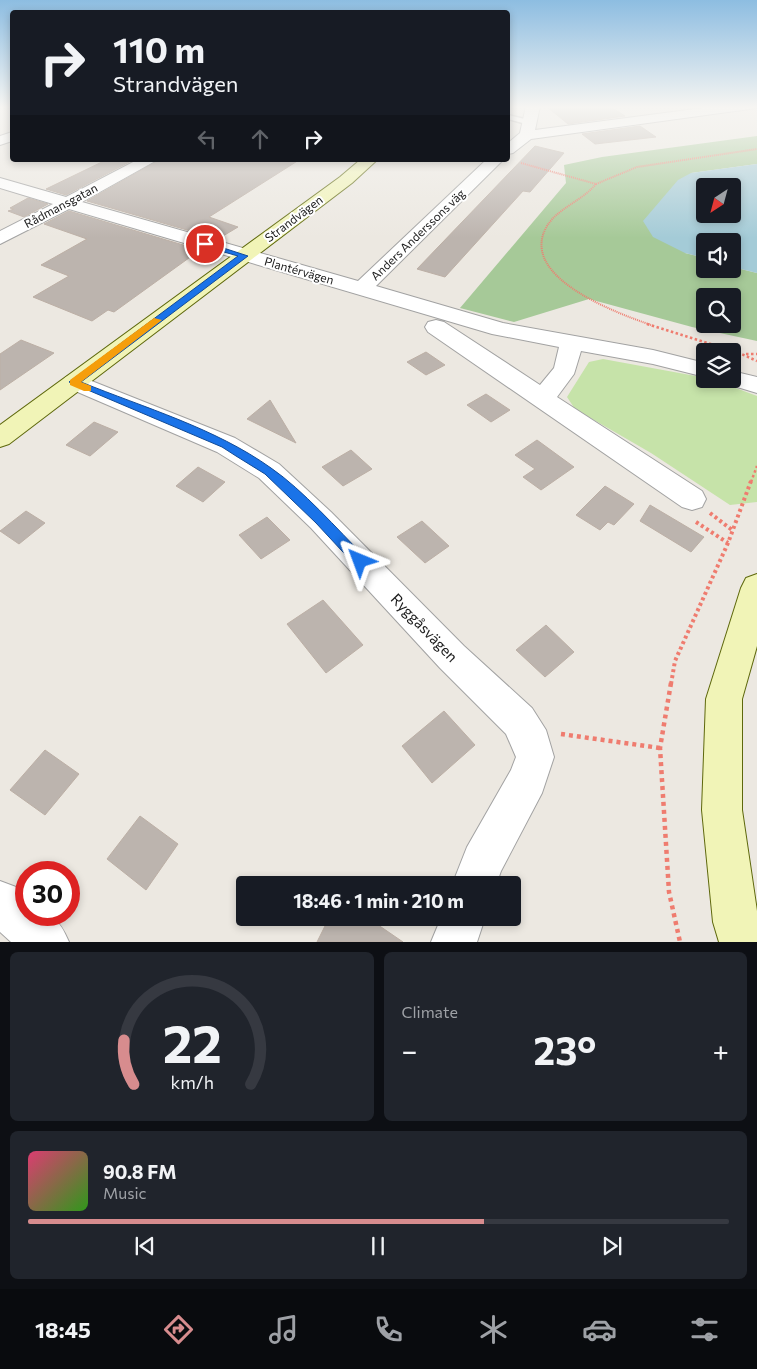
<!DOCTYPE html>
<meta charset="utf-8">
<style>
:root{--surface:#171b24;--page:#20242c;--text:#f1f3f6;--muted:#9ea1a6;--line:#363941;--accent:#d78c8e}
body{margin:0;font-family:Commissioner,sans-serif;background:var(--page);color:var(--text);height:100vh;display:flex;flex-direction:column;font-size:19px;white-space:nowrap}
*{box-sizing:border-box;margin:0}
p{font-size:16px;color:var(--muted)}
.icon{flex:none;width:28px;height:28px;fill:none;stroke:currentColor;stroke-width:2;stroke-linecap:round;stroke-linejoin:round}
.map{position:relative;height:942px;overflow:hidden}
.sheet{display:flex;flex-direction:column;gap:10px;padding:10px;background:#0d0f14;flex:1}
.sheet>*{flex:none}
.hud{position:absolute;left:10px;top:10px;width:500px;height:152px;border-radius:5px;box-shadow:0 2px 8px #0003;background:#171b24;color:var(--text);overflow:hidden}
.needle{width:32px;rotate:216deg}
.controls{position:absolute;left:696px;top:178px;display:grid;gap:10px}
.controls a{display:grid;place-items:center;width:45px;height:45px;border-radius:5px;background:var(--surface);box-shadow:0 2px 8px #0003;font-size:25px}
.speed{position:absolute;left:15px;top:861px;display:flex;gap:10px;font-size:25px;font-weight:700;text-align:center}
.speed>*{display:grid;place-content:center;width:65px;height:65px;border-radius:50%;background:var(--surface);box-shadow:0 2px 8px #0003;line-height:1}
.speed .limit{border:8px solid #d22;background:#fff;color:#111}
.pin{position:absolute;display:grid;place-items:center;width:42px;height:42px;color:#fff;margin:-21px;border:2px solid #fff;border-radius:50%;box-shadow:0 1px 5px #0007}
.me{position:absolute;width:55px;margin:-28px;rotate:316deg;stroke-linejoin:round;filter:drop-shadow(0 0 4px #0008)}
.turn{display:flex;align-items:center;gap:18px;height:105px;padding:0 20px;font-size:22px}
.turn .icon{width:65px;height:65px;stroke-width:2.5}
.turn b{display:block;font-size:35px;line-height:42px}
.lanes{display:flex;align-items:center;height:48px;padding:0 20px;background:#0003;justify-content:center;gap:25px;direction:ltr}
.lanes .off{opacity:.35}
.big{font-size:38px;font-weight:700;line-height:1.1}
.sheet .card{flex:1;display:flex;flex-direction:column;justify-content:center;gap:8px;min-width:0;padding:0 18px;border-radius:8px;background:var(--page)}
.sheet .dial{align-items:center;gap:0}
.dial svg{height:130px;overflow:visible;fill:none;stroke:var(--line);stroke-width:7;stroke-linecap:round;text-anchor:middle}
.dial text{fill:var(--text);stroke:none}
.song{display:flex;align-items:center;gap:15px}
.cover{width:60px;height:60px;border-radius:8px;background:linear-gradient(135deg,hsl(340 70% 55%),hsl(110 70% 35%))}
.played{height:5px;border-radius:2px;background:linear-gradient(90deg,var(--accent) 65%,var(--line) 65%)}
.keys{display:flex;justify-content:space-around;direction:ltr}
.heat{display:flex;justify-content:space-between;align-items:center;font-size:28px;direction:ltr}
.sheet .tiles{flex:1;display:grid;gap:10px;grid-template-columns:1fr 1fr}
.card:last-child{grid-column:span 2}
.trip{position:absolute;left:236px;top:876px;width:285px;height:50px;border-radius:5px;background:var(--surface);box-shadow:0 2px 8px #0003;font-weight:700;line-height:50px;text-align:center}
.menu{display:flex;height:80px;justify-content:space-around;align-items:center;background:#090b0e;color:var(--muted)}
.menu .icon{width:35px;height:35px}
.menu .on{color:var(--accent)}
.menu b{font-size:22px;color:var(--text)}
.map>svg:first-child{display:block}
.grass{fill:#c6e3a9}
.forest{fill:#a6c998;fill-rule:evenodd}
.water{fill:#a4cbd7;fill-rule:evenodd}
.building{fill:#bcb4ae;stroke:#bcafa5}
.lines{fill:none;stroke-linecap:round;stroke-linejoin:round}
.lane-casing{stroke:#a2a2a2;stroke-width:3}
.street-casing{stroke:#a2a2a2;stroke-width:2}
.secondary-casing{stroke:#5e680c;stroke-width:2}
.path-far3{stroke:#ef7c6f;stroke-width:2;stroke-dasharray:1 1;stroke-linecap:butt}
.path-far2{stroke:#ef7c6f;stroke-width:2.5;stroke-dasharray:2.5 2.5;stroke-linecap:butt}
.path-far1{stroke:#ef7c6f;stroke-width:4;stroke-dasharray:3 3;stroke-linecap:butt}
.path{stroke:#ef7c6f;stroke-width:4.5;stroke-dasharray:4 4;stroke-linecap:butt}
.lane{fill:#fff;fill-rule:evenodd}
.street{fill:#fff;fill-rule:evenodd}
.secondary{fill:#f1f4b7;fill-rule:evenodd}
.route{fill:#1a73e8;stroke:#114b97}
.slow{fill:#f59e0b}
.labels{text-anchor:middle;stroke-width:4;stroke-linejoin:round;paint-order:stroke}
.far-street-label{font-size:12px;fill:#1b1b1b;stroke:#fff}
.street-label{font-size:15px;fill:#1b1b1b;stroke:#fff}
</style>
<div class="map">
<svg width="757" height="942" viewBox="0 0 757 942">
<rect width="100%" height="100%" fill="#ece8e1"/>
<path class="grass" d="M 603,359 L 712,379 L 757,396 L 757,502 L 730,505 L 651,453 L 575,409 L 567,397 L 589,362 Z"/>
<path class="forest" d="M 757,136 L 757,164 L 691,173 L 685,253 L 705,258 L 705,269 L 732,269 L 733,267 L 757,273 L 757,341 L 692,327 L 589,299 L 514,322 L 460,308 L 566,183 L 564,165 L 602,157 ZM 705,296 L 732,296 L 732,324 L 705,324 Z"/>
<path class="water" d="M 757,164 L 757,273 L 733,267 L 732,241 L 705,241 L 705,258 L 685,253 L 653,237 L 643,221 L 678,180 L 691,173 ZM 705,186 L 732,186 L 732,214 L 705,214 Z"/>
<path class="building" d="M 546,106 L 609,106 L 625,116 L 568,124 Z
M 640,126 L 656,137 L 595,144 L 582,134 Z
M 535,146 L 564,153 L 530,192 L 523,191 L 445,277 L 417,269 Z
M 106,160 L 133,160 L 66,195 L 46,189 Z
M 159,160 L 299,160 L 209,217 L 238,227 L 218,239 L 87,201 Z
M 28,198 L 48,204 L 24,217 L 8,211 L 14,209 L 10,208 Z
M 69,211 L 200,250 L 114,312 L 108,310 L 92,321 L 33,297 L 69,276 L 41,265 L 87,239 L 44,224 Z
M 21,340 L 54,353 L 0,390 L 0,354 Z
M 426,352 L 445,365 L 426,375 L 407,362 Z
M 486,394 L 510,410 L 491,422 L 467,405 Z
M 270,400 L 296,443 L 247,419 Z
M 94,422 L 118,432 L 90,456 L 66,445 Z
M 537,440 L 574,467 L 541,490 L 523,477 L 535,469 L 515,455 Z
M 351,450 L 372,469 L 343,486 L 322,467 Z
M 198,467 L 225,482 L 203,502 L 176,486 Z
M 605,486 L 634,504 L 614,525 L 608,522 L 600,530 L 576,515 Z
M 650,505 L 704,537 L 691,552 L 640,521 Z
M 26,511 L 45,523 L 19,544 L 0,531 Z
M 267,517 L 290,540 L 261,559 L 239,535 Z
M 422,521 L 449,546 L 425,563 L 397,537 Z
M 323,600 L 363,645 L 326,673 L 287,624 Z
M 546,625 L 574,652 L 545,677 L 516,650 Z
M 444,711 L 475,745 L 432,783 L 402,746 Z
M 45,750 L 79,774 L 45,815 L 10,790 Z
M 140,816 L 178,844 L 146,890 L 107,859 Z
M 329,918 L 368,918 L 403,942 L 317,942 Z"/>
<g class="lines">
<g class="lane-casing">
<path id="lane" d="M 508,115 L 533,121 L 534,123 L 530,125 L 508,119 Z"/>
</g>
<g class="street-casing">
<path id="street" d="M 526,106 L 540,106 L 535,130 L 718,106 L 757,106 L 757,108 L 531,139 L 513,153 L 508,154 L 508,143 L 520,133 Z
M 12,132 L 12,141 L 0,145 L 0,136 Z
M 137,160 L 157,160 L 82,202 L 358,281 L 486,160 L 503,160 L 376,286 L 503,323 L 653,350 L 705,363 L 705,377 L 653,364 L 581,351 L 574,374 L 557,397 L 702,491 L 706,499 L 702,507 L 692,510 L 682,507 L 428,332 L 425,327 L 428,322 L 436,320 L 444,322 L 540,385 L 554,368 L 559,347 L 492,334 L 69,209 L 0,244 L 0,231 L 53,204 L 0,188 L 0,178 L 66,197 Z
M 732,371 L 757,377 L 757,393 L 724,383 L 721,379 L 732,379 Z
M 74,374 L 235,438 L 279,464 L 331,512 L 464,646 L 532,708 L 546,730 L 554,757 L 542,793 L 501,871 L 496,885 L 452,885 L 467,847 L 511,770 L 516,757 L 506,734 L 440,668 L 311,528 L 259,478 L 217,452 L 66,387 L 62,382 L 66,377 Z
M 0,881 L 16,887 L 26,896 L 26,915 C 52,915 58,916 69,942 L 11,942 L 0,932 Z
M 441,918 L 485,918 L 477,942 L 431,942 Z"/>
</g>
<g class="secondary-casing">
<path id="secondary" d="M 360,160 L 377,160 L 352,183 L 9,444 L 0,447 L 0,425 L 340,177 Z
M 757,574 L 757,646 L 742,699 L 742,810 L 757,911 L 757,942 L 719,942 L 713,922 L 702,810 L 706,699 L 741,588 L 746,578 Z"/>
</g>
<path class="path-far3" d="M 521,163 L 596,184 C 582,201 558,208 547,226 C 517,277 617,313 651,325
M 596,184 L 637,167 L 757,149"/>
<path class="path-far2" d="M 647,324 L 739,353 L 757,361
M 746,354 L 757,354
M 751,482 L 757,466"/>
<path class="path-far1" d="M 710,513 L 732,530
M 696,522 L 728,543
M 671,684 L 675,661 L 728,543 L 751,481"/>
<path class="path" d="M 671,683 L 660,748 L 669,892 L 680,942
M 561,734 L 660,748"/>
<use href="#lane" class="lane"/>
<use href="#street" class="street"/>
<use href="#secondary" class="secondary"/>
</g>
<linearGradient id="sky" x2="0" y2="1"><stop stop-color="#8dbde1"/><stop offset="0.45" stop-color="#f6f5f2"/><stop offset="1" stop-color="#f6f5f2" stop-opacity="0"/></linearGradient>
<rect width="757" height="238" fill="url(#sky)"/>
<path class="route" d="M 205,242 L 248,256 L 81,382 C 145,408 215,428 271,468 C 303,490 337,529 365,557 L 366,561 L 365,565 L 355,565 L 316,523 L 265,474 L 236,456 L 222,447 L 69,382 L 238,256 L 203,246 L 203,242 Z"/>
<path class="slow" d="M 154,318 L 162,320 L 81,382 L 91,386 L 91,391 L 84,391 L 70,385 L 70,380 Z"/>
<g class="labels">
<g class="far-street-label">
<text transform="translate(61 206) rotate(-28)" y="4">Rådmansgatan</text>
<text transform="translate(294 219) rotate(-37)" y="4">Strandvägen</text>
<text transform="translate(418 235) rotate(-44)" y="4">Anders Anderssons väg</text>
<text transform="translate(299 271) rotate(16)" y="4">Plantérvägen</text>
</g>
<g class="street-label">
<text transform="translate(424 628) rotate(46)" y="5">Ryggåsvägen</text>
</g>
</g>
</svg>
<div class="controls">
<a><svg class="needle" viewBox="-14 -14 28 28"><path d="M0-13l5 13h-10z" fill="#e53935"/><path d="M0 13l5-13h-10z" fill="#9ea1a6"/></svg></a>
<a><svg class="icon" aria-label="sound" viewBox="0 0 24 24"><path d="M4 9h4l5-4v14l-5-4H4zM17 9q2 3 0 6"/></svg></a>
<a><svg class="icon" aria-label="search" viewBox="0 0 24 24"><circle cx="10" cy="10" r="6"/><path d="M15 15l6 6"/></svg></a>
<a><svg class="icon" aria-label="layers" viewBox="0 0 24 24"><path d="M12 4l9 5-9 5-9-5zM3 14l9 5 9-5"/></svg></a>
</div>
<div class="speed"><div class="limit">30</div></div>
<div class="pin" style="left:205px;top:244px;background:#d93025"><svg class="icon" aria-label="arrive" viewBox="0 0 24 24"><path d="M6 21V4h12l-3 4 3 4H6"/></svg></div>
<svg class="me" style="left:360px;top:561px" viewBox="-20 -20 40 40"><path d="M0-17L14 15 0 8-14 15z" fill="#1a73e8" stroke="#fff" stroke-width="4"/></svg>
<div class="trip">18:46 · 1 min · 210 m</div>
<div class="hud">
<div class="turn"><svg class="icon" aria-label="right" viewBox="0 0 24 24"><path d="M7 20v-9h11M14 6l5 5-5 5"/></svg><div><b>110 m</b>Strandvägen</div></div>
<div class="lanes"><svg class="icon off" aria-label="left" viewBox="0 0 24 24"><path d="M17 20v-9H6M10 6l-5 5 5 5"/></svg><svg class="icon off" aria-label="ahead" viewBox="0 0 24 24"><path d="M12 20V5M6 11l6-6 6 6"/></svg><svg class="icon" aria-label="right" viewBox="0 0 24 24"><path d="M7 20v-9h11M14 6l5 5-5 5"/></svg></div>
</div>
</div>
<section class="sheet">
<div class="tiles">
<div class="card dial"><svg viewBox="0 0 100 80">
<path d="M14 69A42 42 0 1 1 86 69"/>
<path d="M14 69A42 42 0 0 1 8 42" stroke="#d78c8e"/>
<text x="50" y="56" font-size="32" font-weight="700">22</text>
<text x="50" y="72" font-size="11">km/h</text>
</svg></div>
<div class="card"><p>Climate</p>
<div class="heat"><a>−</a><b class="big">23°</b><a>+</a></div>
</div>
<div class="card">
<div class="song"><i class="cover"></i><div><b>90.8 FM</b><p>Music</p></div></div>
<div class="played"></div>
<div class="keys"><svg class="icon" aria-label="previous" viewBox="0 0 24 24"><path d="M18 5L8 12l10 7zM5 5v14"/></svg><svg class="icon" aria-label="pause" viewBox="0 0 24 24"><path d="M8 5v14M16 5v14"/></svg><svg class="icon" aria-label="next" viewBox="0 0 24 24"><path d="M6 5l10 7-10 7zM19 5v14"/></svg></div>
</div>
</div>
</section>
<nav class="menu">
<b>18:45</b>
<svg class="icon on" aria-label="directions" viewBox="0 0 24 24"><path d="M12 3l9 9-9 9-9-9zM9 14v-3h6M13 9l2 2-2 2"/></svg>
<svg class="icon" aria-label="music" viewBox="0 0 24 24"><path d="M9 18V5l10-2v13"/><circle cx="6" cy="18" r="3"/><circle cx="16" cy="16" r="3"/></svg>
<svg class="icon" aria-label="phone" viewBox="0 0 24 24"><path d="M5 4h4l2 5-3 2q2 4 5 5l2-3 5 2v4C11 20 4 13 5 4z"/></svg>
<svg class="icon" aria-label="climate" viewBox="0 0 24 24"><path d="M12 3v18M4 7l16 10M4 17L20 7"/></svg>
<svg class="icon" aria-label="car" viewBox="0 0 24 24"><path d="M5 17H2v-5l4-1 3-4h7l3 4 3 1v5h-3M9 17h6M6 11h13"/><circle cx="7" cy="17" r="2"/><circle cx="17" cy="17" r="2"/></svg>
<svg class="icon" aria-label="filters" viewBox="0 0 24 24"><path d="M4 7h16M4 17h16"/><circle cx="9" cy="7" r="2"/><circle cx="15" cy="17" r="2"/></svg>
</nav>
